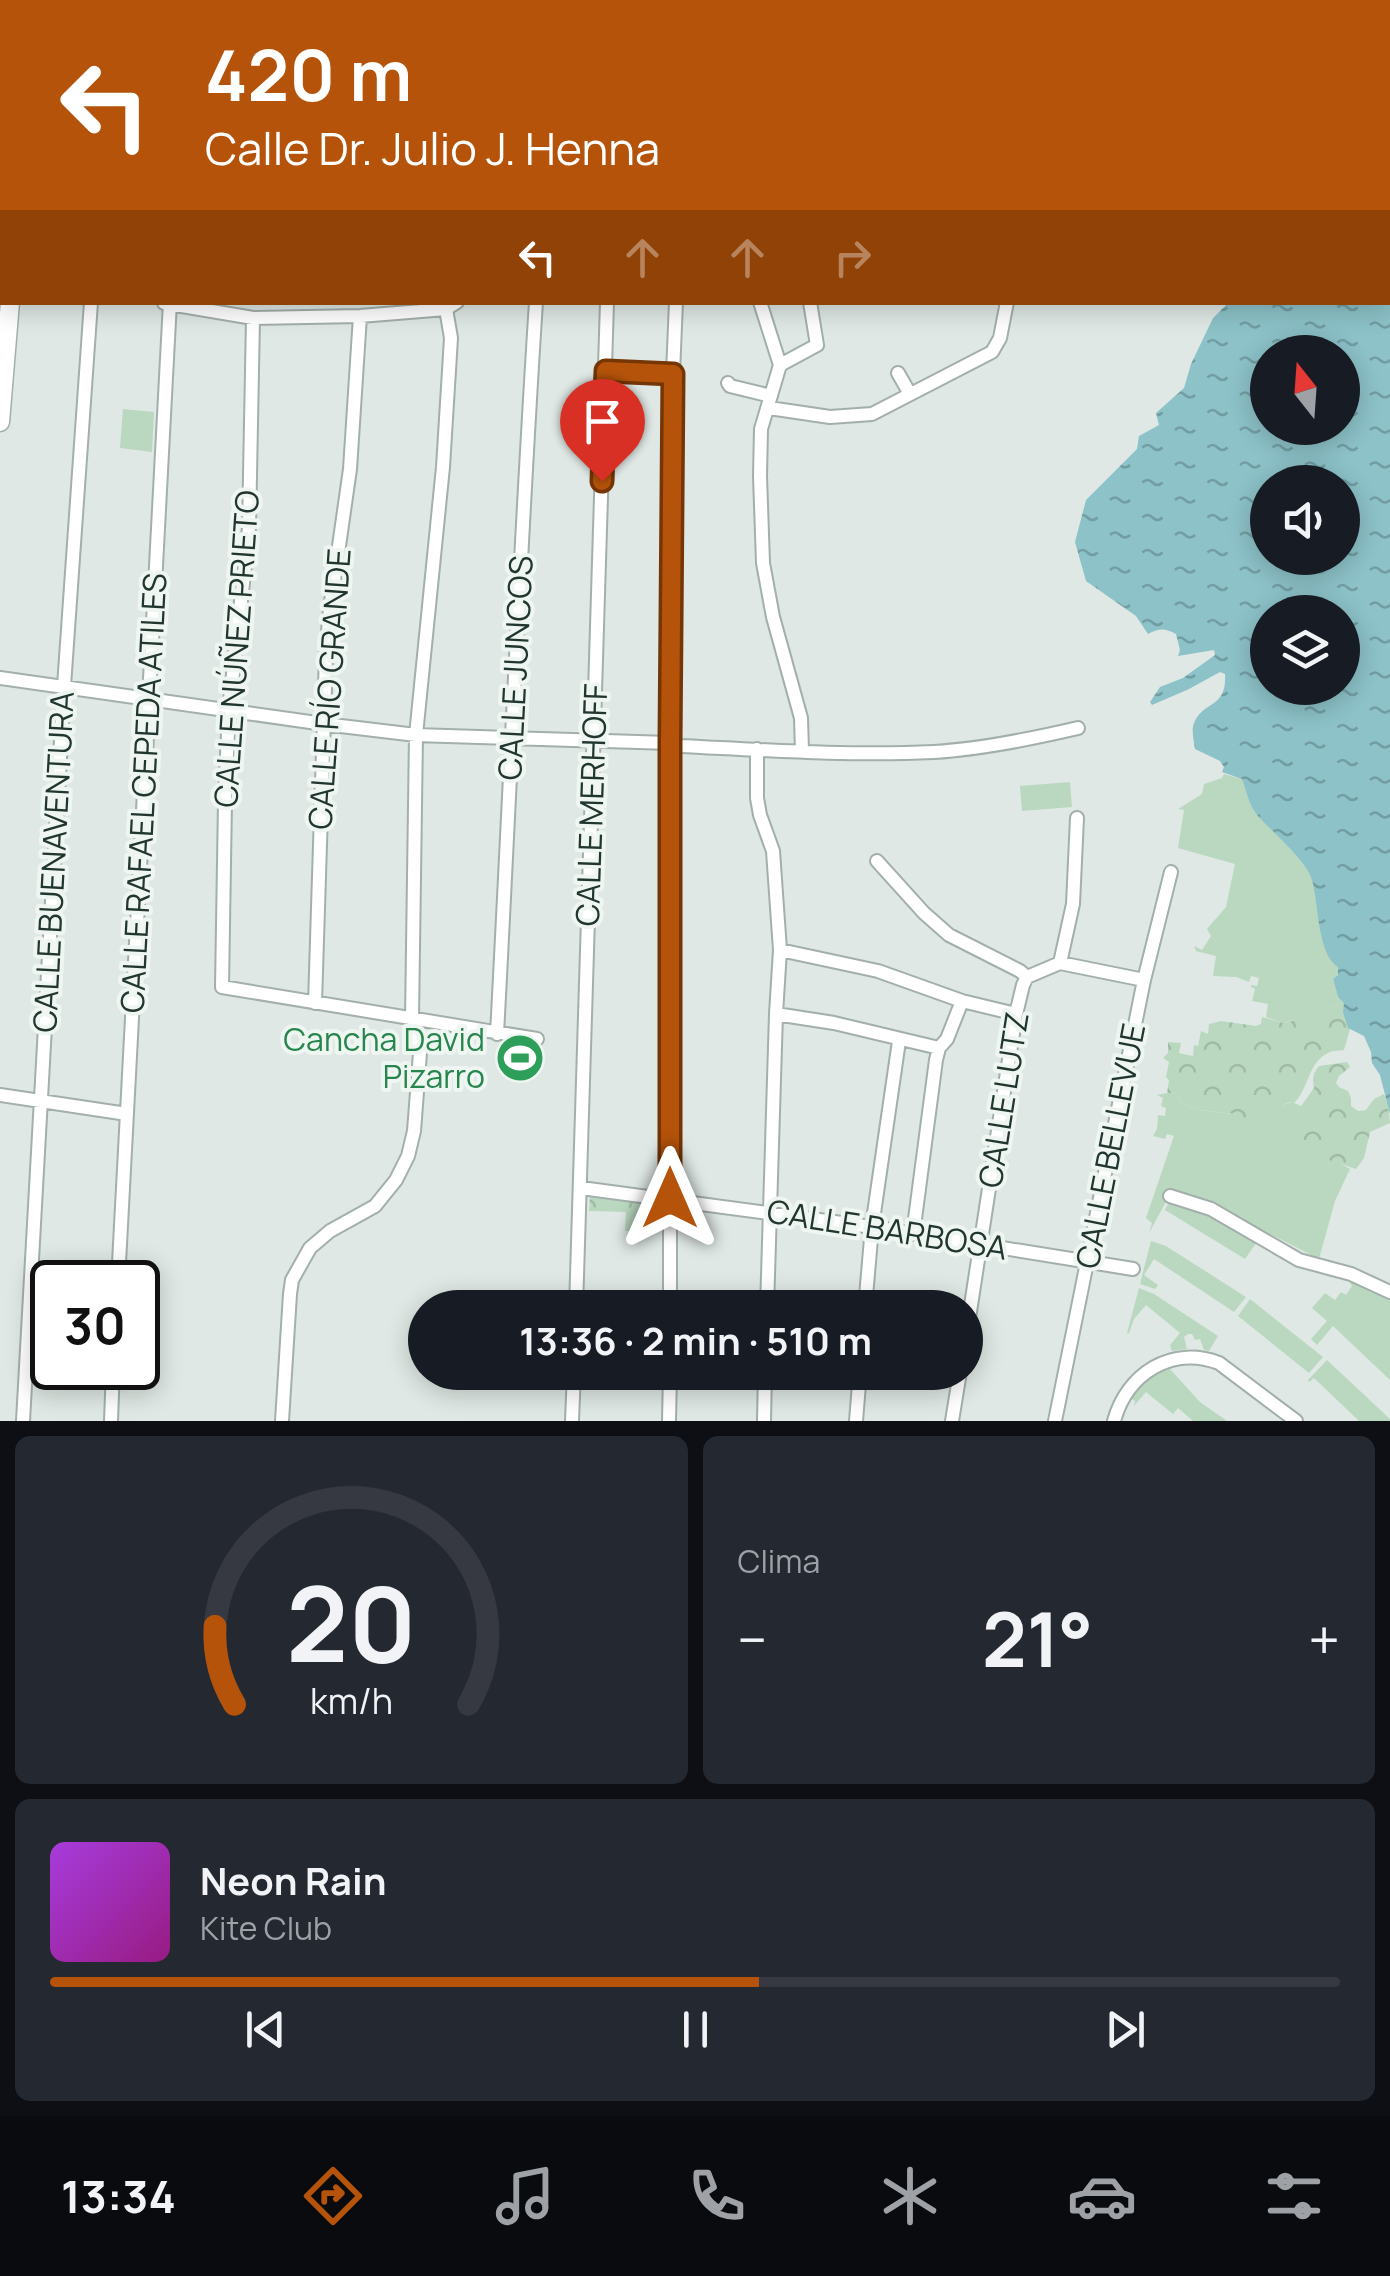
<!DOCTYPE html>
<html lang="es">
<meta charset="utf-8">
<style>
:root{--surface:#171b24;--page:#242831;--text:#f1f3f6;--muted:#9ea1a6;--line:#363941;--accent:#b45309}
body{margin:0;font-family:Manrope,sans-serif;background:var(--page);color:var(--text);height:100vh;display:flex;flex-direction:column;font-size:38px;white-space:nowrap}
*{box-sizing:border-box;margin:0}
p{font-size:32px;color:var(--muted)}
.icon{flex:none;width:55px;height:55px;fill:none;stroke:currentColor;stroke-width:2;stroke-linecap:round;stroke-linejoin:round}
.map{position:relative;height:1421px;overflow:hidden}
.drawer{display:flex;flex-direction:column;gap:15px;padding:15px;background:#0d0f14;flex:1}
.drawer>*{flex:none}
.banner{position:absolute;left:0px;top:0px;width:1390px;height:305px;box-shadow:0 5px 25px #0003;background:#b45309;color:#fff;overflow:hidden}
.needle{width:65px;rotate:343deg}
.tools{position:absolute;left:1250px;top:335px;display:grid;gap:20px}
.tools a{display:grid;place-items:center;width:110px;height:110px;border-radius:50%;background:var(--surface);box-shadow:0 5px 25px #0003;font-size:50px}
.speed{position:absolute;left:30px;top:1260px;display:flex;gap:20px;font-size:50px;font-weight:700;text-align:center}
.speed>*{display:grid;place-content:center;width:130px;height:130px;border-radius:50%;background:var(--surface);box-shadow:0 5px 25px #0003;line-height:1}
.speed .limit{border:5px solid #111;border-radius:15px;background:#fff;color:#111}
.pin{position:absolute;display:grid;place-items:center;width:85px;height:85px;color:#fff;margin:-102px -42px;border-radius:50% 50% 50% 0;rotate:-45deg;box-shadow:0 0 10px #0007}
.pin .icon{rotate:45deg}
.me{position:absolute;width:110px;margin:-55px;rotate:0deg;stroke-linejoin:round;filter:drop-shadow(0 0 8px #0008)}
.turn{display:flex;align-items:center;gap:35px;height:210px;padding:0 40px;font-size:45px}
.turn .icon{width:130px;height:130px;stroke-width:2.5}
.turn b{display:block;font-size:70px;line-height:85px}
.lanes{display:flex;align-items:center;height:95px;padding:0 40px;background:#0003;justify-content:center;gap:50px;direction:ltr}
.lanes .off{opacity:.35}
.big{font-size:75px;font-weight:700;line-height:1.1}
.drawer .tile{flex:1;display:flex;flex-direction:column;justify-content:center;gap:15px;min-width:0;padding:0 35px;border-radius:15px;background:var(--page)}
.drawer .dial{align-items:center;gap:0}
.dial svg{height:260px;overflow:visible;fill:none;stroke:var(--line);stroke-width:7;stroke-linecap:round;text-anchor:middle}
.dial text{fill:var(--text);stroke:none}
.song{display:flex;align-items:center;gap:30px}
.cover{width:120px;height:120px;border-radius:15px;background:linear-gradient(135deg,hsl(280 70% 55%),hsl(310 70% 35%))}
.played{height:10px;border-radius:5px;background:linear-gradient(90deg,var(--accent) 55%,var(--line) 55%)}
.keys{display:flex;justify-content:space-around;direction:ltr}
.heat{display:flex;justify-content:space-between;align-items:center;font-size:55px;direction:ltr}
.drawer .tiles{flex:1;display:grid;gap:15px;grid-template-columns:1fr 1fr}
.tile:last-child{grid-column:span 2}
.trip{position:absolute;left:408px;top:1290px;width:575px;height:100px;border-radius:50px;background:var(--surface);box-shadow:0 5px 25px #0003;font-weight:700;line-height:100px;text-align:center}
.tabs{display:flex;height:160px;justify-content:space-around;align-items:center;background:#090b0e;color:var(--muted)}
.tabs .icon{width:70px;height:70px}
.tabs .current{color:var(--accent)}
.tabs b{font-size:45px;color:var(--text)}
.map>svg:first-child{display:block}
.grass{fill:#bad8c0}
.forest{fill:url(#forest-crowns)}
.water{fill:url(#water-ripples);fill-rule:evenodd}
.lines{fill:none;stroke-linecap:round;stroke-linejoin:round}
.minor-casing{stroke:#a3afaa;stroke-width:16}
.tertiary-casing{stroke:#a3afaa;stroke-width:21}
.motorway-casing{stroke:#bdc3c1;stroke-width:29}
.minor{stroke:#fff;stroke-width:12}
.tertiary{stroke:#fff;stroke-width:18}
.motorway{stroke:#315f53;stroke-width:25}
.route-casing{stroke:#753606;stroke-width:25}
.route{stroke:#b45309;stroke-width:18}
.labels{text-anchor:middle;stroke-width:8;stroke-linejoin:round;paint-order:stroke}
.street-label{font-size:32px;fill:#223630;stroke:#eff6f2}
.leisure-label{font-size:32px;fill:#27864d;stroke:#eff6f2;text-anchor:end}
</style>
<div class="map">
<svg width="1390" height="1421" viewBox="0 0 1390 1421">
<defs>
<pattern id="forest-crowns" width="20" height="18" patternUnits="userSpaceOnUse" patternTransform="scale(2.5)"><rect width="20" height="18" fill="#bad8c0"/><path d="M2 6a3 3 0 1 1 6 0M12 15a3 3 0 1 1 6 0" fill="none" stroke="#a0baa5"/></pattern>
<pattern id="water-ripples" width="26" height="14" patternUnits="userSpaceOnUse" patternTransform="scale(2.5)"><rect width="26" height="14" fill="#8cc2c8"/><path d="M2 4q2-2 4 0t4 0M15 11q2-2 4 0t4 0" fill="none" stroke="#729ea3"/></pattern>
</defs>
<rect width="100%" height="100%" fill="#dfe8e4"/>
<path class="grass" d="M 123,409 L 154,412 L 152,452 L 120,448 Z
M 1224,774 L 1242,779 C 1246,791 1249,805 1257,815 C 1274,834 1296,851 1309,873 C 1327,902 1311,942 1338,967 L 1338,975 L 1333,979 L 1338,997 L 1336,1006 L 1283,1023 L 1266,1017 L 1268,1004 L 1252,1001 L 1255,989 L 1251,987 L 1251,985 L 1257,986 L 1259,978 L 1251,976 L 1249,982 L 1236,977 L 1213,976 L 1216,956 L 1196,951 L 1194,946 L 1202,950 L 1211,936 L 1207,929 L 1226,907 L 1235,864 L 1178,848 L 1184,810 L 1178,809 L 1202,794 L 1204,784 L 1222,778 Z
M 1070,782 L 1072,807 L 1022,811 L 1020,786 Z
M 1167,1093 L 1176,1094 L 1182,1104 L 1200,1110 L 1249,1116 L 1292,1102 L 1301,1106 L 1308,1116 L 1305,1123 L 1282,1123 L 1272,1131 C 1289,1143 1294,1142 1311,1149 C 1324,1154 1338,1162 1350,1169 L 1335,1201 L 1319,1259 L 1205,1200 L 1169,1192 L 1167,1200 L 1149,1233 L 1152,1223 L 1146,1218 L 1174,1136 L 1167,1134 L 1165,1139 L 1153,1136 L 1157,1129 L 1158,1115 L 1165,1116 L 1166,1108 L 1161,1106 L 1163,1098 L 1157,1095 Z
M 1170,1200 L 1219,1218 L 1257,1242 L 1245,1259 L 1165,1210 Z
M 1151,1241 L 1166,1246 L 1246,1297 L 1234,1312 L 1154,1259 L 1144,1275 L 1158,1285 L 1155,1289 L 1140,1284 Z
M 1349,1281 L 1390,1299 L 1390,1380 L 1333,1326 L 1317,1345 L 1311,1339 L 1327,1321 L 1312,1308 L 1325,1293 L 1335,1300 L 1341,1292 L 1346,1295 L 1352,1286 Z
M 1139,1288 L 1154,1294 L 1218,1336 L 1209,1351 L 1204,1350 L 1200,1339 L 1195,1340 L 1192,1334 L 1188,1334 L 1184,1337 L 1187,1349 L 1172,1351 L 1170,1345 L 1180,1333 L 1146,1305 L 1134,1319 L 1129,1333 L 1127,1333 Z
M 1250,1299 L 1323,1357 L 1309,1373 L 1238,1316 Z
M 1327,1360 L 1390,1419 L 1390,1421 L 1359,1421 L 1314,1378 L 1309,1382 L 1308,1380 Z
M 1169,1368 L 1200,1402 L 1227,1421 L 1193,1421 L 1178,1408 L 1173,1414 L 1146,1392 L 1134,1406 L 1135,1401 L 1132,1399 L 1128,1405 L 1126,1403 C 1135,1386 1151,1374 1169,1368 Z"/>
<path class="forest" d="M 1338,997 L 1345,1003 L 1348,1027 L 1350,1029 L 1344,1050 C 1339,1051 1333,1050 1328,1053 C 1308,1062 1309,1089 1294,1103 L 1291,1102 C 1275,1106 1273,1117 1254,1120 L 1248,1116 L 1241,1121 L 1235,1114 L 1200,1110 L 1182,1104 L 1176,1094 L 1167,1093 L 1169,1080 L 1166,1077 L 1169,1062 L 1163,1058 L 1168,1053 L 1168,1042 L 1181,1043 L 1179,1053 L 1193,1056 L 1194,1045 L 1198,1046 L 1201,1031 L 1208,1034 L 1209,1024 L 1221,1021 L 1256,1026 L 1261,1024 L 1262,1017 L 1283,1023 L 1292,1021 C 1301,1007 1309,1014 1323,1010 C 1327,1009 1331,1007 1336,1006 Z
M 1347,1062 L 1350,1067 L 1339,1076 L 1336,1083 L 1339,1087 L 1348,1091 L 1351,1098 L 1351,1106 L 1358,1111 L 1366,1110 L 1374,1099 L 1384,1094 L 1388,1105 L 1390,1123 L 1370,1132 L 1364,1158 L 1356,1169 L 1329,1160 L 1316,1151 L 1290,1144 L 1271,1131 L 1282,1123 L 1305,1123 L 1307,1116 L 1301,1106 L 1314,1088 C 1312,1079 1313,1073 1319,1066 Z
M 590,1194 L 661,1203 L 661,1231 L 625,1231 L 626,1212 L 589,1211 Z"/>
<path class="water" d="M 1390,48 L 1390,1114 L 1380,1075 L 1372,1063 L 1371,1052 L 1364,1036 L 1348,1028 L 1343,1012 L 1344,1003 L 1338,997 L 1333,979 L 1338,975 L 1338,967 C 1317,954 1319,904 1312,880 C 1307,861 1271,831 1257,815 C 1249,805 1246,791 1242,779 L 1222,772 L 1224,767 L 1220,761 L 1195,749 C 1194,741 1191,730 1194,723 C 1204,700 1227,709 1225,674 L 1220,672 L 1189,689 L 1152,705 L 1150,702 L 1160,687 L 1183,678 L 1215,655 L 1214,650 L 1178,656 L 1180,650 L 1176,634 C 1165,628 1159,628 1148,634 L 1136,616 L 1086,581 L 1075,542 L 1086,500 L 1137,449 L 1139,436 L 1159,425 L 1156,413 L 1184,388 L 1191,364 L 1213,318 L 1228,303 L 1388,302 L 1388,49 ZM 1268,352 L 1342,352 L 1342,428 L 1268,428 ZM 1268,482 L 1342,482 L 1342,558 L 1268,558 ZM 1268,612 L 1342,612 L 1342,688 L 1268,688 Z"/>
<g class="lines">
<g class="minor-casing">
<path id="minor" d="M 597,0 L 598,2
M 939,0 L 953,2
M 193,2 L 201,0
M 727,2 L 729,0
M 0,58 L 2,57
M 0,281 L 2,281
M 760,302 L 780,365 L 761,429 L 760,476 L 763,563 L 773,617 L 801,718 L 802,751
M 164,303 L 253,318 L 360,316 L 446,309 L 457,302
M 253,318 L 249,528 L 229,710 L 225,801 L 222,987 L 537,1039
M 780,365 L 817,345 L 810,302
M 606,371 L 673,373
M 898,373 L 910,394
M 728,383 L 730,386 L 771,396
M 769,408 L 830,417 L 872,414 L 992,352 L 1000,338 L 1007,302
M 0,678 L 324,724 L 416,735 L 670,743 L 680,746 C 764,750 850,756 934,752 C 983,749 1031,739 1078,728
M 757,749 L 757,798 L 760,815 L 773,851 L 780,950 L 776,1014 L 767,1308
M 877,861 L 924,913 L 949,935 L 1020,971 L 1027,977
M 780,950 L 878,971 L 962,1001 L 1016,1014
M 1060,963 L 1073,904 L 1077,818
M 315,1003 L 326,655 L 330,609 L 350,469 L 360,316
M 776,1014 L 834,1023 L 939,1048
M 497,1034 C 510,790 520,546 536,302
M 0,1095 L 127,1114
M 581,1188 L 872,1227 L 1133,1269
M 1170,1196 L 1211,1209 L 1299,1260 L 1351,1274 L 1390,1292
M 913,1234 L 936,1060 L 939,1048 L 947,1039 L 962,1001
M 118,1282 L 170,302
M 576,1308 L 607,302
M 670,1308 L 670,743 L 673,373 L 676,302
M 865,1308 L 872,1227 L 899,1041
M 965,1344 L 1016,1014 L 1023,985 L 1027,977 L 1060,963 L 1144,980
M 23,1421 L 64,686 L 91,302
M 111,1421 L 113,1368
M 282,1421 L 290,1294 L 292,1280 L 310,1248 L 330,1231 L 375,1206 L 396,1180 L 408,1156 L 414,1131 L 420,1053 L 412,1019 L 416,735 L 443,467 L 451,338 L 446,309
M 572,1421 L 574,1372
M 669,1421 L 670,1372
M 764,1421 L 765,1372
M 856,1421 L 860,1372
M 952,1421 L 960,1372
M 1055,1421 L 1144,980 L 1171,872
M 1114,1421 C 1127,1374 1171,1345 1219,1363 L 1296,1421"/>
</g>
<g class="tertiary-casing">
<path id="tertiary" d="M 18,0 L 18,2
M 0,422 L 10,302"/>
</g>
<g class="motorway-casing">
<path id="motorway" d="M 46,2 L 57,0
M 0,13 L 2,12"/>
</g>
<use href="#minor" class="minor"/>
<use href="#tertiary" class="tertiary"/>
<use href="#motorway" class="motorway"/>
</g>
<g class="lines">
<g class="route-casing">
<path id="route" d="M 602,481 L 606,371 L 673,374 L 670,743 L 670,1198"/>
</g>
<use href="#route" class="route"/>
</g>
<defs>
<g id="stadium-disc" transform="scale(2.5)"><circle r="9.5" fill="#2e9e5b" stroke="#eff6f2"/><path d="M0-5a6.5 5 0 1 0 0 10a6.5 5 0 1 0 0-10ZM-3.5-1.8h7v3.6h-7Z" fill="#fff"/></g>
</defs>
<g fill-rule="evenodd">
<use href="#stadium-disc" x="520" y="1058"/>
</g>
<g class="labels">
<g class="street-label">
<text transform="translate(237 649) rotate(-86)" y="11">CALLE NÚÑEZ PRIETO</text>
<text transform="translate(516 668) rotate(-87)" y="11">CALLE JUNCOS</text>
<text transform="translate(330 689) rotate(-86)" y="11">CALLE RÍO GRANDE</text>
<text transform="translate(144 793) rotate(-87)" y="11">CALLE RAFAEL CEPEDA ATILES</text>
<text transform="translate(592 805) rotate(-88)" y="11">CALLE MERHOFF</text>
<text transform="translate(54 862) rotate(-87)" y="11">CALLE BUENAVENTURA</text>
<text transform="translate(1004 1100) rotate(-81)" y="11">CALLE LUTZ</text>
<text transform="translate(1111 1146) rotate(-79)" y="11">CALLE BELLEVUE</text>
<text transform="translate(887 1230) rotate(9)" y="11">CALLE BARBOSA</text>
</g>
<g class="leisure-label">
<text x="485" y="1051">Cancha David<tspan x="485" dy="37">Pizarro</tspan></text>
</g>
</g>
</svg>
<div class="tools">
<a><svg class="needle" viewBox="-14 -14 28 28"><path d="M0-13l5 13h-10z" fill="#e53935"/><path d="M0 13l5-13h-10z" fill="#9ea1a6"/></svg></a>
<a><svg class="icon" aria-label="sound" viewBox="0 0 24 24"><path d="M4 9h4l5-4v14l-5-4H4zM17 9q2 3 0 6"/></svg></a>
<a><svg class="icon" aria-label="layers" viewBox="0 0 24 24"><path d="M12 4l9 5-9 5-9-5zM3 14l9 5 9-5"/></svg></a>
</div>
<div class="speed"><div class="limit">30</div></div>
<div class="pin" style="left:602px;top:481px;background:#d93025"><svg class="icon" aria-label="arrive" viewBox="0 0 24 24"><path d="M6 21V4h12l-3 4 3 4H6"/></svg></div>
<svg class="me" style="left:670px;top:1198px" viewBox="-20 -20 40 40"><path d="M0-17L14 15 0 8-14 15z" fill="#b45309" stroke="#fff" stroke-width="4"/></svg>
<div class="trip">13:36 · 2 min · 510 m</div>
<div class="banner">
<div class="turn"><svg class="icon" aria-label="left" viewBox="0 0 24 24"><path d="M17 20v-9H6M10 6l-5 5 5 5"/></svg><div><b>420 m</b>Calle Dr. Julio J. Henna</div></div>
<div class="lanes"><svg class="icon" aria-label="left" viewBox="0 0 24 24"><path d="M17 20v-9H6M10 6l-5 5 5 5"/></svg><svg class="icon off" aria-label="ahead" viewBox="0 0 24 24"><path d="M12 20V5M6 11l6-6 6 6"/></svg><svg class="icon off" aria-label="ahead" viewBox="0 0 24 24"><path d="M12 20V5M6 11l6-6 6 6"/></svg><svg class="icon off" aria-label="right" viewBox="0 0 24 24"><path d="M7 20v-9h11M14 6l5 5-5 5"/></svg></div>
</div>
</div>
<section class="drawer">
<div class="tiles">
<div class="tile dial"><svg viewBox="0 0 100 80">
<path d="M14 69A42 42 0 1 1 86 69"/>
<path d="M14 69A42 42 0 0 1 8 45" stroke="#b45309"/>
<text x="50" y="56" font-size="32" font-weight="700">20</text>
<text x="50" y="72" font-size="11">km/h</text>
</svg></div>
<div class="tile"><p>Clima</p>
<div class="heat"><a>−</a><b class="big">21°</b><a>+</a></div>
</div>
<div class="tile">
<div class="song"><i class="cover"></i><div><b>Neon Rain</b><p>Kite Club</p></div></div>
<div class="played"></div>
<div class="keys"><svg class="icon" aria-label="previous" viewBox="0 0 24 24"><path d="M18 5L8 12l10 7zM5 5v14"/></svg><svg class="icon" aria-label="pause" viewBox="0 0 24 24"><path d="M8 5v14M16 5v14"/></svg><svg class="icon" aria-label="next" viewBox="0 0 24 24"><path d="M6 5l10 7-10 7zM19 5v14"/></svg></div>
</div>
</div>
</section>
<nav class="tabs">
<b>13:34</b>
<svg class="icon current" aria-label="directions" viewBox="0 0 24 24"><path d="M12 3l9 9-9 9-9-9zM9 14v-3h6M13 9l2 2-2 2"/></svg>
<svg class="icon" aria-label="music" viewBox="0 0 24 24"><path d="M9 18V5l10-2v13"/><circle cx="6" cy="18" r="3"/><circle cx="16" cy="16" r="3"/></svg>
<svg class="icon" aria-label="phone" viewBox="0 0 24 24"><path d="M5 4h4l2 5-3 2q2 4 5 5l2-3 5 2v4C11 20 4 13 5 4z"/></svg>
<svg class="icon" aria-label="climate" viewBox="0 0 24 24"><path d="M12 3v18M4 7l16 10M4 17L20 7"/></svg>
<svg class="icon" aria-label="car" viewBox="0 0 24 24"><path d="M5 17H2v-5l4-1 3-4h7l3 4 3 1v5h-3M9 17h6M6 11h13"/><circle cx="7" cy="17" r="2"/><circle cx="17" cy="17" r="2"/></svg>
<svg class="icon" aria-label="filters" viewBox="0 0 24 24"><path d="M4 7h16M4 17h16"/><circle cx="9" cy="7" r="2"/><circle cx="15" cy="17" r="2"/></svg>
</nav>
